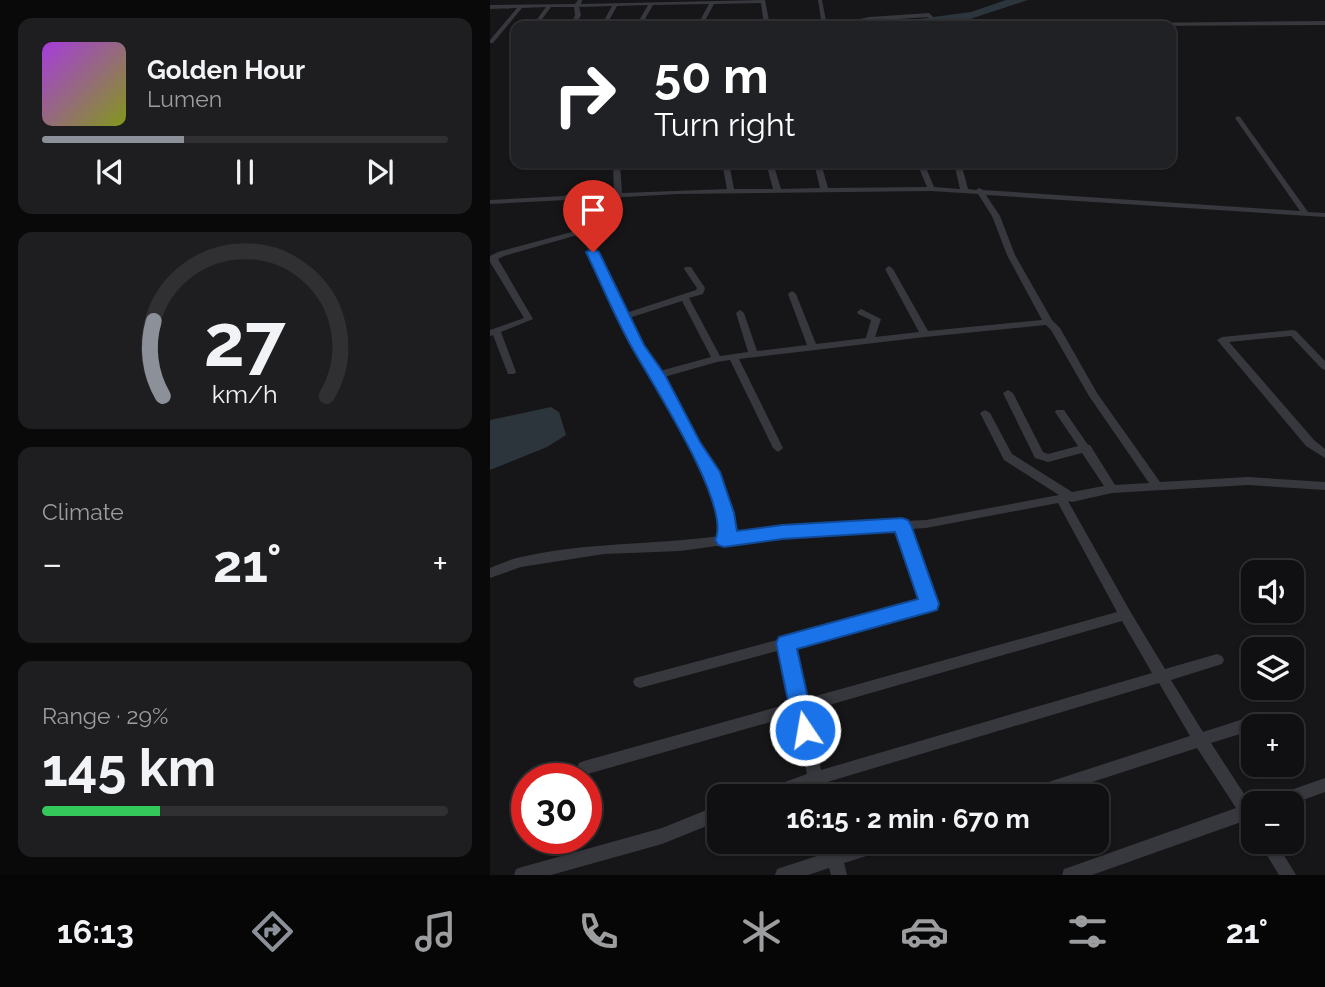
<!DOCTYPE html>
<meta charset="utf-8">
<style>
:root{--surface:#101012;--page:#1e1e20;--text:#f1f3f6;--muted:#9c9d9f;--line:#303032;--accent:#8c9099}
body{margin:0;font-family:Raleway,sans-serif;background:var(--page);color:var(--text);height:100vh;display:flex;flex-direction:column;font-size:26px;white-space:nowrap}
*{box-sizing:border-box;margin:0}
p{font-size:23px;color:var(--muted)}
.icon{flex:none;width:38px;height:38px;fill:none;stroke:currentColor;stroke-width:2;stroke-linecap:round;stroke-linejoin:round}
.map{position:relative;flex:1;overflow:hidden}
.side{display:flex;flex-direction:column;gap:18px;padding:18px;background:#09090a;width:490px}
.side>*{flex:none}
.hud{position:absolute;left:21px;top:21px;width:665px;height:147px;border-radius:14px;box-shadow:0 2px 5px #0004,0 0 0 2px var(--line);background:#202124;color:#fff;overflow:hidden}
.buttons{position:absolute;left:751px;top:560px;display:grid;gap:14px}
.buttons a{display:grid;place-items:center;width:63px;height:63px;border-radius:14px;background:var(--surface);box-shadow:0 2px 5px #0004,0 0 0 2px var(--line);font-size:35px}
.speed{position:absolute;left:21px;top:763px;display:flex;gap:14px;font-size:35px;font-weight:700;text-align:center}
.speed>*{display:grid;place-content:center;width:91px;height:91px;border-radius:50%;background:var(--surface);box-shadow:0 2px 5px #0004,0 0 0 2px var(--line);line-height:1}
.speed .limit{border:10px solid #d22;background:#fff;color:#111}
.pin{position:absolute;display:grid;place-items:center;width:60px;height:60px;color:#fff;margin:-72px -30px;border-radius:50% 50% 50% 0;rotate:-45deg;box-shadow:0 0 7px #0007}
.pin .icon{rotate:45deg}
.me{position:absolute;width:77px;margin:-38px;rotate:348deg;stroke-linejoin:round;filter:drop-shadow(0 0 5px #0008)}
.turn{display:flex;align-items:center;gap:24px;height:147px;padding:0 28px;font-size:32px}
.turn .icon{width:91px;height:91px;stroke-width:2.5}
.turn b{display:block;font-size:49px;line-height:60px}
.big{font-size:52px;font-weight:700;line-height:1.1}
.side .tile{flex:1;display:flex;flex-direction:column;justify-content:center;gap:10px;min-width:0;padding:0 24px;border-radius:14px;background:var(--page)}
.side .dial{align-items:center;gap:0}
.dial svg{height:182px;overflow:visible;fill:none;stroke:var(--line);stroke-width:7;stroke-linecap:round;text-anchor:middle}
.dial text{fill:var(--text);stroke:none}
.song{display:flex;align-items:center;gap:21px}
.cover{width:84px;height:84px;border-radius:10px;background:linear-gradient(135deg,hsl(280 70% 55%),hsl(70 70% 35%))}
.played{height:7px;border-radius:4px;background:linear-gradient(90deg,var(--accent) 35%,var(--line) 35%)}
.keys{display:flex;justify-content:space-around;direction:ltr}
.heat{display:flex;justify-content:space-between;align-items:center;font-size:38px;direction:ltr}
.charge{height:10px;border-radius:5px;background:linear-gradient(90deg,#34c759 29%,var(--line) 0)}
.trip{position:absolute;left:217px;top:784px;width:402px;height:70px;border-radius:14px;background:var(--surface);box-shadow:0 2px 5px #0004,0 0 0 2px var(--line);font-weight:700;line-height:70px;text-align:center}
.dock{display:flex;height:112px;justify-content:space-around;align-items:center;background:#060607;color:var(--muted)}
.dock .icon{width:49px;height:49px}
.dock .current{color:var(--accent)}
.dock b{font-size:32px;color:var(--text)}
main{display:flex;flex:1;min-height:0}
.map>svg:first-child{display:block}
.water{fill:#2c353c}
.lines{fill:none;stroke-linecap:round;stroke-linejoin:round}
.minor{fill:#37383d;fill-rule:evenodd}
.route{fill:#1a73e8;stroke:#114b97;stroke-width:2}
</style>
<main>
<section class="side">
<div class="tile">
<div class="song"><i class="cover"></i><div><b>Golden Hour</b><p>Lumen</p></div></div>
<div class="played"></div>
<div class="keys"><svg class="icon" aria-label="previous" viewBox="0 0 24 24"><path d="M18 5L8 12l10 7zM5 5v14"/></svg><svg class="icon" aria-label="pause" viewBox="0 0 24 24"><path d="M8 5v14M16 5v14"/></svg><svg class="icon" aria-label="next" viewBox="0 0 24 24"><path d="M6 5l10 7-10 7zM19 5v14"/></svg></div>
</div>
<div class="tile dial"><svg viewBox="0 0 100 80">
<path d="M14 69A42 42 0 1 1 86 69"/>
<path d="M14 69A42 42 0 0 1 10 36" stroke="#8c9099"/>
<text x="50" y="56" font-size="32" font-weight="700">27</text>
<text x="50" y="72" font-size="11">km/h</text>
</svg></div>
<div class="tile"><p>Climate</p>
<div class="heat"><a>−</a><b class="big">21°</b><a>+</a></div>
</div>
<div class="tile"><p>Range · 29%</p><b class="big">145 km</b><div class="charge"></div></div>
</section>
<div class="map">
<svg width="835" height="875" viewBox="0 0 835 875">
<rect width="100%" height="100%" fill="#161618"/>
<path class="water" d="M 516,0 L 538,0 L 480,19 L 405,26 L 376,26 L 481,12 Z
M 61,407 L 69,412 L 76,435 L 57,447 L 0,470 L 0,420 Z"/>
<g class="lines">
<path class="minor" d="M 88,0 L 92,0 L 91,4 L 275,0 L 280,26 L 274,26 L 271,3 L 224,4 L 212,26 L 207,26 L 219,4 L 163,5 L 151,26 L 146,26 L 158,5 L 127,6 L 116,26 L 111,26 L 122,6 L 89,7 L 91,15 L 85,26 L 81,25 L 85,15 L 84,7 L 61,7 L 47,26 L 42,26 L 56,7 L 32,8 L 3,43 L 0,43 L 0,40 L 27,8 L 0,9 L 0,5 L 85,4 Z
M 328,0 L 332,0 L 337,26 L 332,26 Z
M 439,13 L 452,26 L 447,26 L 438,17 L 379,21 L 348,26 L 338,26 L 379,17 Z
M 572,20 L 649,23 L 835,21 L 835,25 L 640,26 L 572,24 L 467,26 L 470,24 Z
M 748,116 L 750,117 L 818,212 L 835,213 L 835,217 L 496,195 L 510,216 L 525,255 L 562,320 L 570,328 L 607,393 L 670,482 L 758,477 L 835,482 L 835,490 L 758,485 L 622,493 L 582,502 L 578,501 L 640,611 L 675,669 L 727,654 L 732,656 L 734,660 L 732,664 L 681,680 L 713,732 L 772,713 L 777,715 L 779,720 L 777,725 L 763,726 L 763,730 L 721,743 L 760,803 L 764,803 L 763,829 L 758,826 L 754,821 L 602,875 L 572,875 L 574,869 L 580,867 L 746,808 L 707,748 L 559,796 L 530,796 L 532,791 L 537,789 L 700,736 L 669,683 L 334,783 L 336,796 L 322,796 L 320,788 L 296,796 L 267,796 L 270,791 L 317,774 L 305,715 L 94,775 L 89,773 L 87,768 L 89,763 L 94,761 L 302,703 L 291,650 L 150,688 L 145,686 L 143,682 L 145,678 L 433,601 L 408,530 L 292,537 L 190,551 L 114,554 L 31,567 L 0,578 L 0,568 C 10,564 20,559 31,557 C 96,542 164,545 230,536 L 232,533 L 229,513 L 217,473 L 198,444 L 163,376 L 142,345 L 91,234 L 14,256 L 8,259 L 43,319 L 11,332 L 26,372 L 24,374 L 18,374 L 3,335 L 0,336 L 0,330 L 34,318 L 0,262 L 0,256 L 8,252 L 89,230 L 76,200 L 0,204 L 0,200 L 74,196 L 78,194 L 81,195 L 124,193 L 123,163 L 130,163 L 132,193 L 237,189 L 232,163 L 239,163 L 244,189 L 283,189 L 276,163 L 283,163 L 291,189 L 330,188 L 324,163 L 331,163 L 338,188 L 437,187 L 427,163 L 434,163 L 444,187 L 470,189 L 464,163 L 471,163 L 478,189 L 486,190 L 489,188 L 493,190 L 810,211 L 745,118 ZM 441,191 L 488,194 L 502,216 L 517,255 L 552,320 L 438,331 L 403,269 L 399,266 L 395,269 L 429,332 L 385,337 L 391,319 L 371,309 L 367,312 L 368,314 L 381,320 L 376,338 L 326,344 L 306,294 L 302,291 L 298,294 L 317,345 L 267,351 L 254,313 L 250,310 L 246,313 L 258,352 L 230,356 L 199,298 L 213,294 L 215,288 L 201,267 L 195,267 L 194,269 L 207,288 L 206,290 L 136,313 L 83,200 L 187,194 ZM 192,301 L 221,357 L 170,371 L 152,345 L 139,318 ZM 556,325 L 561,330 L 599,396 L 659,483 L 625,485 L 600,445 L 598,445 L 574,410 L 566,410 L 565,412 L 588,446 L 558,454 L 553,452 L 523,393 L 518,390 L 513,393 L 545,458 L 558,462 L 592,453 L 614,486 L 582,492 L 522,454 L 500,413 L 495,410 L 490,413 L 514,460 L 569,495 L 436,520 L 292,527 L 244,534 L 241,513 L 227,472 L 208,443 L 174,377 L 227,362 L 240,360 L 283,448 L 288,452 L 293,448 L 249,359 L 435,337 ZM 568,503 L 627,612 L 315,699 L 303,647 L 444,608 L 446,604 L 419,529 L 436,528 ZM 632,621 L 662,673 L 331,770 L 318,711 Z
M 803,330 L 806,331 L 835,361 L 835,370 L 832,369 L 801,336 L 739,342 L 824,440 L 835,449 L 835,458 L 816,446 L 727,340 L 732,337 Z
M 835,778 L 835,792 L 802,804 L 776,803 L 778,798 Z
M 229,805 L 229,821 L 172,844 L 61,875 L 24,875 L 26,869 L 32,867 L 172,828 Z
M 333,842 L 349,842 L 350,849 L 372,842 L 404,842 L 402,848 L 354,863 L 357,875 L 341,875 L 339,868 L 318,875 L 285,875 L 287,869 L 336,853 Z
M 769,842 L 786,842 L 806,875 L 789,875 Z"/>
</g>
<path class="route" d="M 103,249 L 109,252 L 154,345 L 175,375 L 210,442 L 230,472 L 244,513 L 247,531 L 292,525 L 412,518 L 418,520 L 421,525 L 449,604 L 447,610 L 440,612 L 307,649 L 325,730 L 322,737 L 315,740 L 307,737 L 304,730 L 286,643 L 289,637 L 296,635 L 428,599 L 405,532 L 292,539 L 234,547 L 228,545 L 225,540 C 243,506 159,379 140,344 C 124,315 111,283 96,252 Z"/>
</svg>
<div class="buttons">
<a><svg class="icon" aria-label="sound" viewBox="0 0 24 24"><path d="M4 9h4l5-4v14l-5-4H4zM17 9q2 3 0 6"/></svg></a>
<a><svg class="icon" aria-label="layers" viewBox="0 0 24 24"><path d="M12 4l9 5-9 5-9-5zM3 14l9 5 9-5"/></svg></a>
<a>+</a>
<a>−</a>
</div>
<div class="speed"><div class="limit">30</div></div>
<div class="pin" style="left:103px;top:252px;background:#d93025"><svg class="icon" aria-label="arrive" viewBox="0 0 24 24"><path d="M6 21V4h12l-3 4 3 4H6"/></svg></div>
<svg class="me" style="left:315px;top:730px" viewBox="-20 -20 40 40"><circle r="17" fill="#1a73e8" stroke="#fff" stroke-width="3"/><path d="M0-11L8 9 0 5-8 9z" fill="#fff"/></svg>
<div class="trip">16:15 · 2 min · 670 m</div>
<div class="hud">
<div class="turn"><svg class="icon" aria-label="right" viewBox="0 0 24 24"><path d="M7 20v-9h11M14 6l5 5-5 5"/></svg><div><b>50 m</b>Turn right</div></div>
</div>
</div>
</main>
<nav class="dock">
<b>16:13</b>
<svg class="icon current" aria-label="directions" viewBox="0 0 24 24"><path d="M12 3l9 9-9 9-9-9zM9 14v-3h6M13 9l2 2-2 2"/></svg>
<svg class="icon" aria-label="music" viewBox="0 0 24 24"><path d="M9 18V5l10-2v13"/><circle cx="6" cy="18" r="3"/><circle cx="16" cy="16" r="3"/></svg>
<svg class="icon" aria-label="phone" viewBox="0 0 24 24"><path d="M5 4h4l2 5-3 2q2 4 5 5l2-3 5 2v4C11 20 4 13 5 4z"/></svg>
<svg class="icon" aria-label="climate" viewBox="0 0 24 24"><path d="M12 3v18M4 7l16 10M4 17L20 7"/></svg>
<svg class="icon" aria-label="car" viewBox="0 0 24 24"><path d="M5 17H2v-5l4-1 3-4h7l3 4 3 1v5h-3M9 17h6M6 11h13"/><circle cx="7" cy="17" r="2"/><circle cx="17" cy="17" r="2"/></svg>
<svg class="icon" aria-label="filters" viewBox="0 0 24 24"><path d="M4 7h16M4 17h16"/><circle cx="9" cy="7" r="2"/><circle cx="15" cy="17" r="2"/></svg>
<b>21°</b>
</nav>
